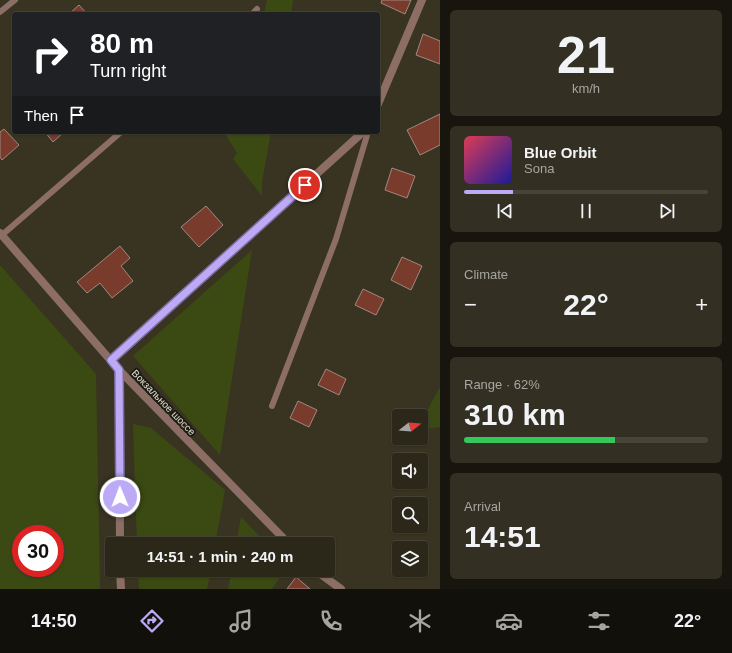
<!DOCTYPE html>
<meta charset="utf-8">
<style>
:root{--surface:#2b2719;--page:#332f22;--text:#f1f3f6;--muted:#a6a5a2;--line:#474438;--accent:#bcaaf6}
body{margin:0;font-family:Helvetica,sans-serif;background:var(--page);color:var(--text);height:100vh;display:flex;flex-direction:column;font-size:15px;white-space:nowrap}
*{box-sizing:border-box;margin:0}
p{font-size:13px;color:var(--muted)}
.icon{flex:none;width:22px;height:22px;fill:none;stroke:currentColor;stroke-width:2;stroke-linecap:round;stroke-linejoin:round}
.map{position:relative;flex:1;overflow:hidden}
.details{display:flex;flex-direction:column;gap:10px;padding:10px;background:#18150e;width:292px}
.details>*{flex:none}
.guide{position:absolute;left:12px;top:12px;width:368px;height:122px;border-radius:4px;box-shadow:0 1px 3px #0004,0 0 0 1px var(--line);background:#202124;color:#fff;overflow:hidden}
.needle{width:26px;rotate:73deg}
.controls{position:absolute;left:392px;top:409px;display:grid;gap:8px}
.controls a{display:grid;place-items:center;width:36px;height:36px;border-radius:4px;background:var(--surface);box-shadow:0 1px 3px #0004,0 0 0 1px var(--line);font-size:20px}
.speed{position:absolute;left:12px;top:525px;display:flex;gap:8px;font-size:20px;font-weight:700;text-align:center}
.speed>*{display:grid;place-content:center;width:52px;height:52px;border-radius:50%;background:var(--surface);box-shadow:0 1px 3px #0004,0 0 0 1px var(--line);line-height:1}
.speed .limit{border:6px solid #d22;background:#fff;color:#111}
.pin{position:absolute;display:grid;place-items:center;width:34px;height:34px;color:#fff;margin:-17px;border:2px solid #fff;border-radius:50%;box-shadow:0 1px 4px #0007}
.me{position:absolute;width:44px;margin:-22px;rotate:359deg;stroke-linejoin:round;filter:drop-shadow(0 0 3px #0008)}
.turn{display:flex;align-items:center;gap:14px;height:84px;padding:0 12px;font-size:18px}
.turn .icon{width:52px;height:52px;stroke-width:2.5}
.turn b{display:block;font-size:28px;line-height:34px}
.then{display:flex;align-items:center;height:38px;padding:0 12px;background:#0003;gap:8px;font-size:15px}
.big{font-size:30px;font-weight:700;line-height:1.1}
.details .card{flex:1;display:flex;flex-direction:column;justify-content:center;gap:6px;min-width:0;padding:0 14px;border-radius:6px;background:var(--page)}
.details .dial{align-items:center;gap:0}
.dial b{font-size:52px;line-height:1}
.song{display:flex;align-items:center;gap:12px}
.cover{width:48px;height:48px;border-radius:6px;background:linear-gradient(135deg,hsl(350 70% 55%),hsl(240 70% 35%))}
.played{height:4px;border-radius:2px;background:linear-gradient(90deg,var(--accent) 20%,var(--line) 20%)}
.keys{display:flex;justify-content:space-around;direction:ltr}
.heat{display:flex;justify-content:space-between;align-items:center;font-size:22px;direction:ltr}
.charge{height:6px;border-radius:3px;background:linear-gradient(90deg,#34c759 62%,var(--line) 0)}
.trip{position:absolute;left:105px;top:537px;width:230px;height:40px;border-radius:4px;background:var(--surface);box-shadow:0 1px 3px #0004,0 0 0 1px var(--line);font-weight:700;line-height:40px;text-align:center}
.dock{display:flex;height:64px;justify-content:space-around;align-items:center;background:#11100a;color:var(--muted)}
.dock .icon{width:28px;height:28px}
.dock .active{color:var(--accent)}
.dock b{font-size:18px;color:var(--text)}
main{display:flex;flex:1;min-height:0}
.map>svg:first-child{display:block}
.green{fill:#3b4a12;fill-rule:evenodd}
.building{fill:#793b2b;stroke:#a18882}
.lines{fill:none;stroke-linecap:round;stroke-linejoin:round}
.lane{stroke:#8d6e67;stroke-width:6}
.street{stroke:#8d6e67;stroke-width:8}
.route-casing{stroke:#7a6ea0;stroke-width:10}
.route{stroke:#bcaaf6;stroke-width:7}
.labels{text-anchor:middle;stroke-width:4;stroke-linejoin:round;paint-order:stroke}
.street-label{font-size:10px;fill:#e1ded2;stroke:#1e1c13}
</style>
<main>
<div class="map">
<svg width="440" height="589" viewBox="0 0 440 589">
<rect width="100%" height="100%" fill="#393421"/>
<path class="green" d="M 267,0 L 293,0 L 291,14 L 264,14 Z
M 224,132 L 271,132 L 262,182 L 262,196 L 233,159 L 237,153 Z
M 252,250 L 220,455 L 133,356 Z
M 0,265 L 96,374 L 100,589 L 0,589 ZM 21,534 L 55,534 L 55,568 L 21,568 Z
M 440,387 L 440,427 L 421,430 L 421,422 Z
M 133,424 L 151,428 L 225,490 L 215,544 L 137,544 Z
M 241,517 L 267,544 L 236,544 Z
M 138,570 L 211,570 L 207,589 L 139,589 Z
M 232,570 L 285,570 L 272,589 L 228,589 Z"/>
<path class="building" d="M 382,0 L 411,0 L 405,14 L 381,3 Z
M 79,5 L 87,14 L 69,14 Z
M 423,34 L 440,41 L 440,64 L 416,55 Z
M 440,114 L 440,145 L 420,155 L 407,130 Z
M 4,129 L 19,145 L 2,160 L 0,157 L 0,132 Z
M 45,132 L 64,132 L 53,142 Z
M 392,168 L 415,176 L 407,198 L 385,190 Z
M 206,206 L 223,225 L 199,247 L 181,227 Z
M 120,246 L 130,258 L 121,266 L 133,281 L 112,298 L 100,283 L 87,293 L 77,282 Z
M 402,257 L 422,266 L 411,290 L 391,280 Z
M 363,289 L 384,299 L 376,315 L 355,305 Z
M 326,369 L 346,379 L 339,395 L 318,385 Z
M 298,401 L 317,410 L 309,427 L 290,418 Z
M 403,482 L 419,482 L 415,490 Z
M 296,577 L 310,589 L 287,589 Z"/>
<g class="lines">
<path class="lane" d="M 0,12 L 15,0
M 252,14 L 257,9
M 2,235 L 121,132
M 272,406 L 336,239 L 368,132"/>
<path class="street" d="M 378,104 L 422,0
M 0,233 L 119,370 L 289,544
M 111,360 L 363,132
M 119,370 L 120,544
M 120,570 L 121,589
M 315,570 L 341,589"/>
</g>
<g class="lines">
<g class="route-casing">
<path id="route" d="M 120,497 L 119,370 L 111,360 L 305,185"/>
</g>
<use href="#route" class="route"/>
</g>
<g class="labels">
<g class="street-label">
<text transform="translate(164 402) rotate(46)" y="4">Вокзальное шоссе</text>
</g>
</g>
</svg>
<div class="controls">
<a><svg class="needle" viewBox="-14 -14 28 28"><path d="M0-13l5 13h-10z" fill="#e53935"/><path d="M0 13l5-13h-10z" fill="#a6a5a2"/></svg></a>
<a><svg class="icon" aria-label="sound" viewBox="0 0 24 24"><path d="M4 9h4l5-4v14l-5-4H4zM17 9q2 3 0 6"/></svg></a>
<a><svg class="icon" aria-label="search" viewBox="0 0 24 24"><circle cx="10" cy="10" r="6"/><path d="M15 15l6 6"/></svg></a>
<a><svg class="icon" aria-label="layers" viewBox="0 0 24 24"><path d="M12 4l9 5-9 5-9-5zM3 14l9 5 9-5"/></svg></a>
</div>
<div class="speed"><div class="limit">30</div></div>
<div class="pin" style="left:305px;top:185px;background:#d93025"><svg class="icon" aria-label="arrive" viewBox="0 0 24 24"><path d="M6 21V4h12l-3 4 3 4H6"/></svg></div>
<svg class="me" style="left:120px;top:497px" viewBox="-20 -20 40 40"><circle r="17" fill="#bcaaf6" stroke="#fff" stroke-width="3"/><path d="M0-11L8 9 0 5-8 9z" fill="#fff"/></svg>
<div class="trip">14:51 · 1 min · 240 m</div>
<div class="guide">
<div class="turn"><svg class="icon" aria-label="right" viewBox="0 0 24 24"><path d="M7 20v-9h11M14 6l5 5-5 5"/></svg><div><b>80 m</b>Turn right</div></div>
<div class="then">Then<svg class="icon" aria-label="arrive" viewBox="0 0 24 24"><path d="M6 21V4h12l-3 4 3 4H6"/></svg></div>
</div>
</div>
<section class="details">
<div class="card dial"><b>21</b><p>km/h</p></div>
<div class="card">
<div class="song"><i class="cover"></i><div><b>Blue Orbit</b><p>Sona</p></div></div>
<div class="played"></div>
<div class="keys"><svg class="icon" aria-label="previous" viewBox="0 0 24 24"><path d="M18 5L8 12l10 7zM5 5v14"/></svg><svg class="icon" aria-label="pause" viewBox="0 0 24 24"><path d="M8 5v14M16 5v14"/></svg><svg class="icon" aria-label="next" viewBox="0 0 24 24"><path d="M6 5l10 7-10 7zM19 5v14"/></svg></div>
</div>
<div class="card"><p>Climate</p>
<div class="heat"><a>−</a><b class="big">22°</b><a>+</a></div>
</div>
<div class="card"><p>Range · 62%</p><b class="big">310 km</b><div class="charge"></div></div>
<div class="card"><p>Arrival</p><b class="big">14:51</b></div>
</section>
</main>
<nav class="dock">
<b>14:50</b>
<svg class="icon active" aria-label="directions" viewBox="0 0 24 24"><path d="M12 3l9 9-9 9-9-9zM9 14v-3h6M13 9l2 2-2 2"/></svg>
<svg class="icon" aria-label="music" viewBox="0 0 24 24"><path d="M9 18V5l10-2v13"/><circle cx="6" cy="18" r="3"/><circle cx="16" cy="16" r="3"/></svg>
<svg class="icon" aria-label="phone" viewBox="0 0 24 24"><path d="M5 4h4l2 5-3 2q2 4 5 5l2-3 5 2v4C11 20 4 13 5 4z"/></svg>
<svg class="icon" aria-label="climate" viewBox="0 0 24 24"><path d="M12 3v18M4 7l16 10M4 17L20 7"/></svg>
<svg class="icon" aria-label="car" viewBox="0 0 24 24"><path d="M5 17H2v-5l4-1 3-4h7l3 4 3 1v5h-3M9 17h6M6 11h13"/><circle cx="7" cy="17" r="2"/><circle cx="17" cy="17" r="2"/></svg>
<svg class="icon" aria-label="filters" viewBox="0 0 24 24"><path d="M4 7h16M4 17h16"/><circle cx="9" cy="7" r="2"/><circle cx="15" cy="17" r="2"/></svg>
<b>22°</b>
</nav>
